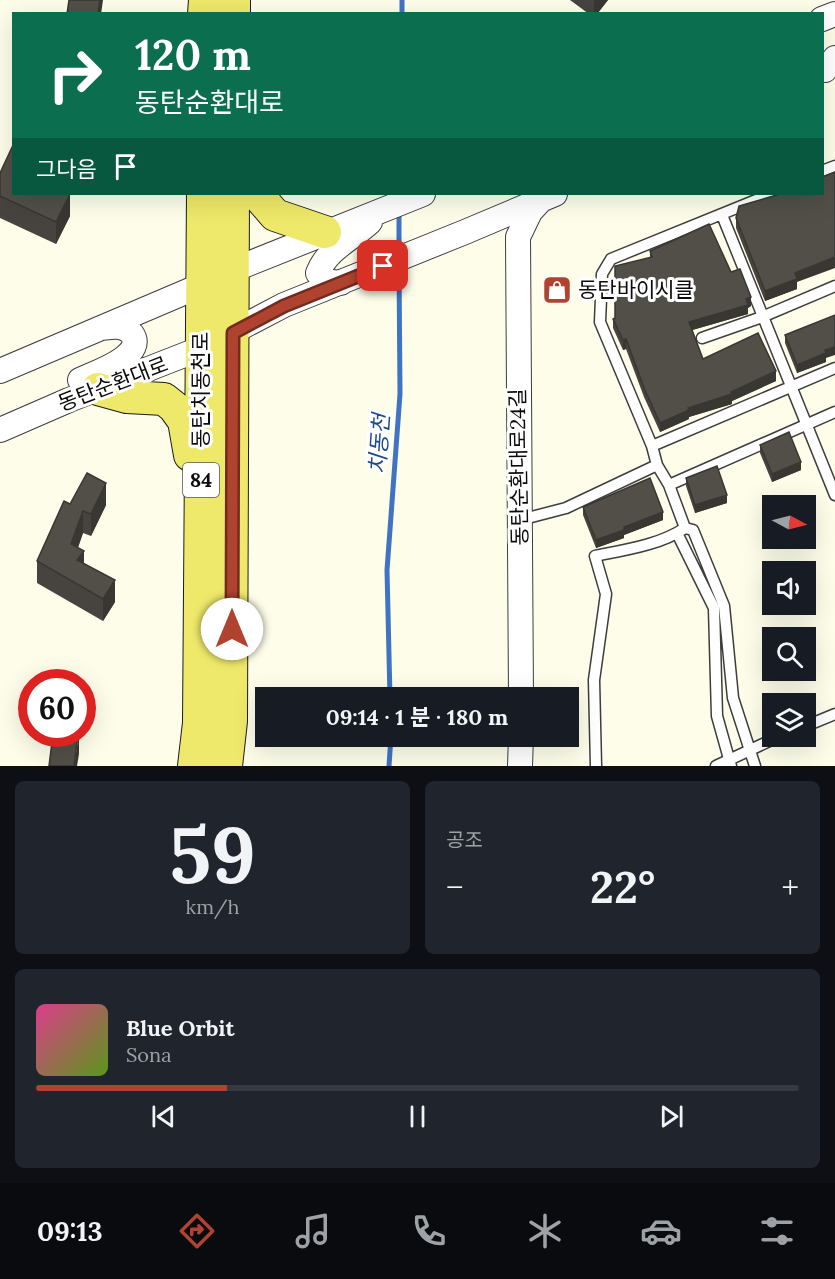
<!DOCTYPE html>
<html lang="ko">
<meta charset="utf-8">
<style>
:root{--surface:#171b24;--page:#20242c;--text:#f1f3f6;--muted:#9ea1a6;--line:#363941;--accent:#af432f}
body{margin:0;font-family:Lora,"Noto Sans KR",serif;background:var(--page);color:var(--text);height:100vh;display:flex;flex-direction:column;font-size:22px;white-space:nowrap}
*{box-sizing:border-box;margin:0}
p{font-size:20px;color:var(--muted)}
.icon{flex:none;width:33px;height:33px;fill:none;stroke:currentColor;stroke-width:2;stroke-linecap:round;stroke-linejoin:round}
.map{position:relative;height:766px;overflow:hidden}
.sheet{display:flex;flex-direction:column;gap:15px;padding:15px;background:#0d0f14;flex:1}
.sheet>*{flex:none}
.hud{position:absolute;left:12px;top:12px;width:812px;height:183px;border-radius:0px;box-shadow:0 6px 24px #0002;background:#0b6e4f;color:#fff;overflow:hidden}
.needle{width:39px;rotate:97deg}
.tools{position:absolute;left:762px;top:495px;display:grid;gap:12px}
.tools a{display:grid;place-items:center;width:54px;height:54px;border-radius:0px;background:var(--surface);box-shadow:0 6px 24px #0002;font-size:30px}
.speed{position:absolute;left:18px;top:669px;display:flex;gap:12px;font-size:30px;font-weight:700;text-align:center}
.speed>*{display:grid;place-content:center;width:78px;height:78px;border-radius:50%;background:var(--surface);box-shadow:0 6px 24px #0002;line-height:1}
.speed .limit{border:9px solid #d22;background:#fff;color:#111}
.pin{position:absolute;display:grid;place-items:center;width:51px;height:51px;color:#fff;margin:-26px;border-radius:12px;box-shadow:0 3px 9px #0006}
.me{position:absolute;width:66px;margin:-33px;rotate:0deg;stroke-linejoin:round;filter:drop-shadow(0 0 4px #0008)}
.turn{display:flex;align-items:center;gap:21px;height:126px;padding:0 24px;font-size:27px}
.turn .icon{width:78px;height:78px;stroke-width:2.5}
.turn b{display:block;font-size:42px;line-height:51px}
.then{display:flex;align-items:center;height:57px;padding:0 24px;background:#0003;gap:12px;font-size:22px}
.big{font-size:45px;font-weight:700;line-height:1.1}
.sheet .card{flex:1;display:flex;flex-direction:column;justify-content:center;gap:9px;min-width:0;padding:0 21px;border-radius:9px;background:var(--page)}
.sheet .dial{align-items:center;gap:0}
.dial b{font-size:78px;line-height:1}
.song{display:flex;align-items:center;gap:18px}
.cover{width:72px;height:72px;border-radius:9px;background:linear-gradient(135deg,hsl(330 70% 55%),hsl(90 70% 35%))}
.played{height:6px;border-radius:3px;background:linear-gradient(90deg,var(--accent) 25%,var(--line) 25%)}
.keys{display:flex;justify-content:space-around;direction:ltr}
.heat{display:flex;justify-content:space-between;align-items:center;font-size:33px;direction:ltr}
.sheet .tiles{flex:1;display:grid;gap:15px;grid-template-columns:1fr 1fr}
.card:last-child{grid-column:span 2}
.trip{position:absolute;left:255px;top:687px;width:324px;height:60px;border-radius:0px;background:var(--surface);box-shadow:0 6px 24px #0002;font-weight:700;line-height:60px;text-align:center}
.tabs{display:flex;height:96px;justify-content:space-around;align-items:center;background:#090b0e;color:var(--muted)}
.tabs .icon{width:42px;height:42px}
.tabs .on{color:var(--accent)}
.tabs b{font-size:27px;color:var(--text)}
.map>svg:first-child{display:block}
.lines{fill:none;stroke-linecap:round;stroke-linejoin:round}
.stream{stroke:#4073c2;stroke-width:5}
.service-casing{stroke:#3e3e3e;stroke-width:13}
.tertiary-casing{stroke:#3e3e3e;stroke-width:26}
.primary-casing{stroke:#1c1c1c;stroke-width:34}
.service{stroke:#fff;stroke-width:10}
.tertiary{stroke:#fff;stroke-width:24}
.primary{stroke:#eee96a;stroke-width:32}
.wall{fill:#47433e}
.shaded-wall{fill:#393732}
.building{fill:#524e48;stroke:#393732;stroke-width:1.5}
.route-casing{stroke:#722c1f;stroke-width:15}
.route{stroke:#af432f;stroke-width:10}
.labels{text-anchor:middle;stroke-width:6;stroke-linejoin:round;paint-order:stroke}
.shield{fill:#fff;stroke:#545454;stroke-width:1.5}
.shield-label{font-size:20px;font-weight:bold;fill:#0b0b0b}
.poi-label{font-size:21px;fill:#0b0b0b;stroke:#fff;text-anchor:start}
.street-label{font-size:21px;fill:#0b0b0b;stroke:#fff}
.water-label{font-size:22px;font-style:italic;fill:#1f4891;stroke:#fff}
</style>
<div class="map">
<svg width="835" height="766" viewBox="0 0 835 766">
<rect width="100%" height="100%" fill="#fdfdea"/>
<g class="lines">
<path class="stream" d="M 402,14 L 402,0
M 399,211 L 399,252
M 390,698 L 387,570 L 400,394 L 399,265
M 389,766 L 391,736"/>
<g class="service-casing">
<path id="service" d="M 822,171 L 835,166
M 722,215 L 835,495
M 702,338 L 762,317 L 835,286
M 652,446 L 600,322 L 602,274 L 611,259 L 771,194
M 657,465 L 652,446 L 835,368
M 669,485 L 835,412
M 520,520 L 566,508 L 657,465 L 669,485 L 685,528 C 660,545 624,550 595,556 L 606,594 L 594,680 L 596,766
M 685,528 L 693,530 L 724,606 L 733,698 L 755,766
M 677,533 L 714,608 L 717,716 L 731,766
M 806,726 L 835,714
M 716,766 L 780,736"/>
</g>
<g class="tertiary-casing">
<path id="tertiary" d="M 822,19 L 835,14
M 825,70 L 835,58
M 341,283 C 331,282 324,282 318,273 C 327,249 352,239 370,222
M 0,371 L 202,285 L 233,270 L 423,194
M 80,380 C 94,373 147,356 132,334 C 124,324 112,327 101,328
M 0,430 L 69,400 L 202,348 L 284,305 L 465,232 L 555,194
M 521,698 L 518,237 L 530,212 L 541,200
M 520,766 L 521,736"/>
</g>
<g class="primary-casing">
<path id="primary" d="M 204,14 L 205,0
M 234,14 L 234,0
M 257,194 L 275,215 L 325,232
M 98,389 L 127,397 L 164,399 L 174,407 L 184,421 L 190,455
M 194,766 L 199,723 L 203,194
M 226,766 L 231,721 L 233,194"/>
</g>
<use href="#service" class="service"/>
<use href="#tertiary" class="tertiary"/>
<use href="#primary" class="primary"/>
</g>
<path class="wall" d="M 570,0 L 608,0 L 597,14 L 589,14 Z
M 0,173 L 14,194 L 70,216 L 56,244 L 0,218 Z
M 736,218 L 797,282 L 797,289 L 765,301 L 736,228 Z
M 650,251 L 731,272 L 751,306 L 748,308 L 748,314 L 692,330 L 703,359 L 776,381 L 732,401 L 732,404 L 689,417 L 689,419 L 660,432 L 644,397 L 626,349 L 623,350 L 613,328 L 613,319 L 615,318 L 650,257 Z
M 785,335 L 826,358 L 826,362 L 797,373 L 785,343 Z
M 760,445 L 801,470 L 772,482 L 760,453 Z
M 686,478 L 727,503 L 695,513 L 686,486 Z
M 70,504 L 106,505 L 91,536 L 83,533 L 78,548 L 84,563 L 115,602 L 103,621 L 37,583 L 37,561 Z
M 583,507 L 663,520 L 624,535 L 624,538 L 596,548 L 583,515 Z"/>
<path class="shaded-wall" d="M 100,0 L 103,0 L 101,14 L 98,14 Z
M 594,0 L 608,0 L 597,14 L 594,14 Z
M 70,194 L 70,216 L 56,244 L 56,222 Z
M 835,257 L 835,268 L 797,282 L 797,289 L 765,301 L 765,291 L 795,273 Z
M 751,297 L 751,306 L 748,308 L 748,314 L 689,331 L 689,322 Z
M 626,339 L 626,349 L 623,350 L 623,340 Z
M 835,347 L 835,355 L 826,358 L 826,362 L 797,373 L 797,365 L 825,350 Z
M 776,371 L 776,381 L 732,401 L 732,404 L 689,417 L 689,419 L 660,432 L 660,423 L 688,408 L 731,392 Z
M 801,462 L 801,470 L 772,482 L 772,474 Z
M 106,483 L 106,505 L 91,536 L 91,514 Z
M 727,495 L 727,503 L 695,513 L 695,505 Z
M 83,511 L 83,533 L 71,565 L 71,544 Z
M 663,512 L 663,520 L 624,535 L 624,538 L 596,548 L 596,540 L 624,527 Z
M 84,551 L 84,573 L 77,560 Z
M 115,580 L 115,602 L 103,621 L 103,599 Z
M 79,734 L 79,754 L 77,766 L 74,766 Z"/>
<path class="building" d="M 69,0 L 100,0 L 98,14 L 67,14 Z
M 14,143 L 14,194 L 70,194 L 56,222 L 0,196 L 0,173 Z
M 835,172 L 835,257 L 795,273 L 797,279 L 765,291 L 736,218 L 739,206 L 780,194 L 822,194 L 822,177 Z
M 709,224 L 731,272 L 740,269 L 751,297 L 746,299 L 748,305 L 689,322 L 703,359 L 758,333 L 776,371 L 731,392 L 732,394 L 688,408 L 689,410 L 660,423 L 644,388 L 626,339 L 623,340 L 613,319 L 615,318 L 615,266 L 652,257 L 650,251 Z
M 835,315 L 835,347 L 825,350 L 826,353 L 797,365 L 785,335 Z
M 789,432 L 801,462 L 772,474 L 760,445 Z
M 717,466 L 727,495 L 695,505 L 686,478 Z
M 87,473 L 106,483 L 91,514 L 83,511 L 71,544 L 84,551 L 77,560 L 115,580 L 103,599 L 37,561 L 64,501 L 70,504 Z
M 650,478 L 663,512 L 624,527 L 624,530 L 596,540 L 583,507 Z
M 53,734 L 78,734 L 74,766 L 49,766 Z"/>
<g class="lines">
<g class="route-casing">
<path id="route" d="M 232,629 L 233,333 L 284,306 L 383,266"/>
</g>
<use href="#route" class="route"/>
</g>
<defs>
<g id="shop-square" transform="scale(1.5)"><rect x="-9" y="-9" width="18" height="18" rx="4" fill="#af432f" stroke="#fff"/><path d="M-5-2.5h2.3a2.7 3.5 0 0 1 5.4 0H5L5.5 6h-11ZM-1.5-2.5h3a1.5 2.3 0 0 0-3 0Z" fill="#fff"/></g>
</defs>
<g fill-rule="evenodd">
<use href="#shop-square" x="557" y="290"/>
</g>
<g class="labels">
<rect class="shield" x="183" y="463" width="36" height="34" rx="4.5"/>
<g class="shield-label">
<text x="201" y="487">84</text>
</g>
<g class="poi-label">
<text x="578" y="297">동탄바이시클</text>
</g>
<g class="street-label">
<text transform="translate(113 384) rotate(-21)" y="7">동탄순환대로</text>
<text transform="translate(201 390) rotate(-90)" y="7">동탄치동천로</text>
<text transform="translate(519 467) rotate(-91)" y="7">동탄순환대로24길</text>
</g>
<g class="water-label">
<text transform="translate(379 444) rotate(-86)" y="8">치동천</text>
</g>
</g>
</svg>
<div class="tools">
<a><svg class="needle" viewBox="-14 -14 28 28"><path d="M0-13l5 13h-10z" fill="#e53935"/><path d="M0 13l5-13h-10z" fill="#9ea1a6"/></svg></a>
<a><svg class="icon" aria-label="sound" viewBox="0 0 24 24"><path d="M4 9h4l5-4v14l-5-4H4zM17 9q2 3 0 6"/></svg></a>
<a><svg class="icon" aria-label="search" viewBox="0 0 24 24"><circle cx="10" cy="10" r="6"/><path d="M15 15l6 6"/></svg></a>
<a><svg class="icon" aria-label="layers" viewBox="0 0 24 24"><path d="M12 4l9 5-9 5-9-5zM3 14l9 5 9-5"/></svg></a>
</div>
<div class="speed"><div class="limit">60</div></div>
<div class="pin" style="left:383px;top:266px;background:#d93025"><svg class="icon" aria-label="arrive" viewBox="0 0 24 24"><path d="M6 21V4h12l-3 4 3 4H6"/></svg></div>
<svg class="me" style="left:232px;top:629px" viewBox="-20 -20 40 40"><circle r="19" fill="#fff"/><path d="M0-13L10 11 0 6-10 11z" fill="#af432f"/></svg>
<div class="trip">09:14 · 1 분 · 180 m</div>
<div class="hud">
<div class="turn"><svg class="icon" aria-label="right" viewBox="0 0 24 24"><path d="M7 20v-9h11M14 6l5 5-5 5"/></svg><div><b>120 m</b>동탄순환대로</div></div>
<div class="then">그다음<svg class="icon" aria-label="arrive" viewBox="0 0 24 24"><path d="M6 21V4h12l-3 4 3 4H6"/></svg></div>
</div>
</div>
<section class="sheet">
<div class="tiles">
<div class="card dial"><b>59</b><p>km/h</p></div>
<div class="card"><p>공조</p>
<div class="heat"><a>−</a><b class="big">22°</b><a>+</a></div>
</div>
<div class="card">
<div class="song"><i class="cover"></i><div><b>Blue Orbit</b><p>Sona</p></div></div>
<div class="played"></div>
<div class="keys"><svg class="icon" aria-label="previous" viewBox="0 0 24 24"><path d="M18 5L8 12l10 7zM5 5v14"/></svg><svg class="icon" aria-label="pause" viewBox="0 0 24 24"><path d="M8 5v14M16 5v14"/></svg><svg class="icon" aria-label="next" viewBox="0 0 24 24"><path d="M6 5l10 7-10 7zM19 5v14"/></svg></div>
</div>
</div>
</section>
<nav class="tabs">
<b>09:13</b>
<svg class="icon on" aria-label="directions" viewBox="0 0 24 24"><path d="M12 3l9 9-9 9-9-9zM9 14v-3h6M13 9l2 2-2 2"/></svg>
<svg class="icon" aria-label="music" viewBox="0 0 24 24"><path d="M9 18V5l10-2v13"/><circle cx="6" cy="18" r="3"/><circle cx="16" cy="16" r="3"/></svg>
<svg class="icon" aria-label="phone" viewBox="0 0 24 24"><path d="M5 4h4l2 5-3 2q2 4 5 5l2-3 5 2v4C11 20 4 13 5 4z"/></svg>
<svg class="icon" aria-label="climate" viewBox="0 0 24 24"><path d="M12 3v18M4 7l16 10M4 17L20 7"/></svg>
<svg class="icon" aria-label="car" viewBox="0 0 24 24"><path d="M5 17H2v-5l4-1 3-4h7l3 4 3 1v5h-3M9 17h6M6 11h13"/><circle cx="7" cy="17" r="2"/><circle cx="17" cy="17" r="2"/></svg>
<svg class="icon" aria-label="filters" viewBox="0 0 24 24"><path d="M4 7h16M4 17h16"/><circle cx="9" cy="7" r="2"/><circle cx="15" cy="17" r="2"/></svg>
</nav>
